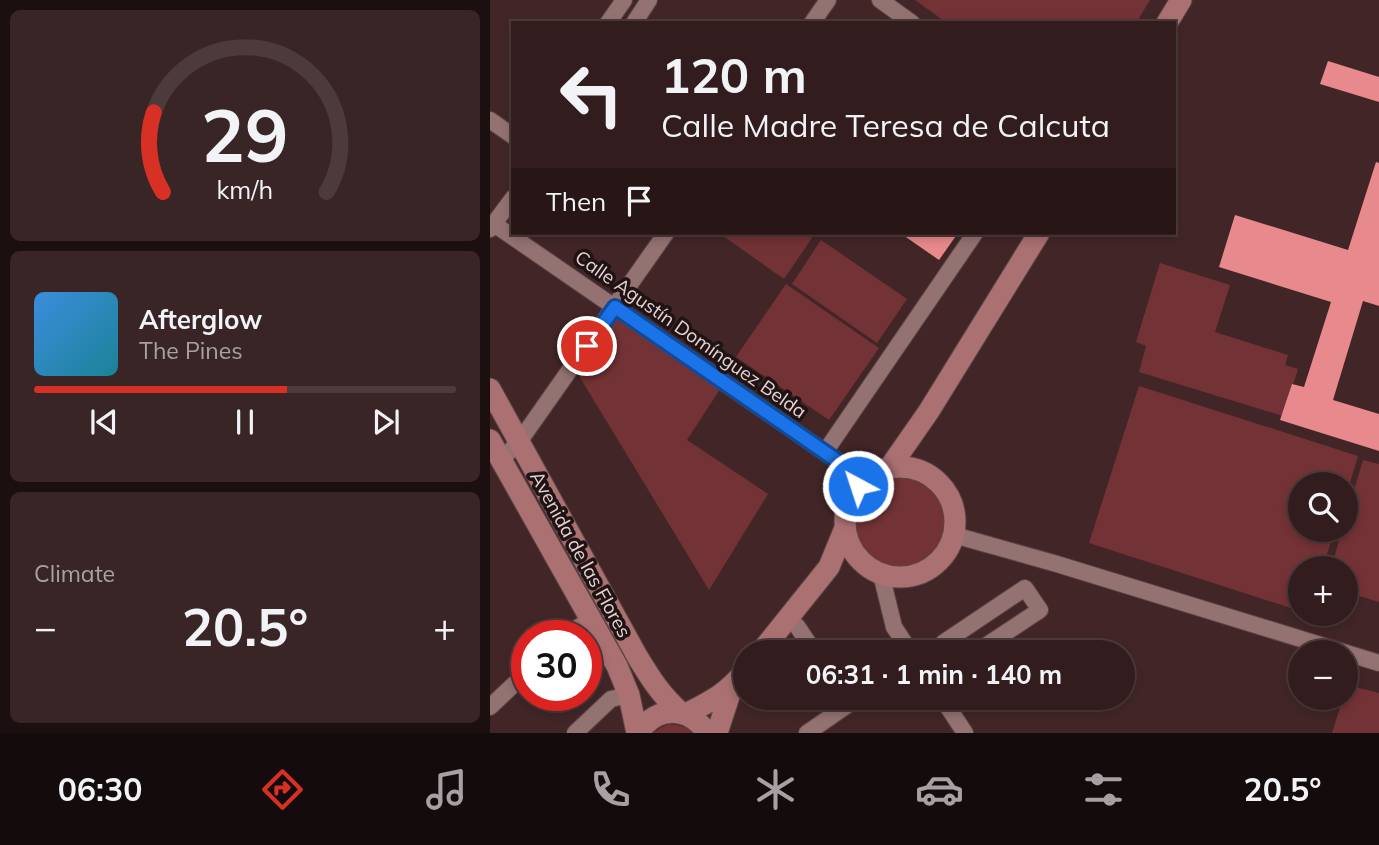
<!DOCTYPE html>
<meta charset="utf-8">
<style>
:root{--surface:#321c1d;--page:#3a2526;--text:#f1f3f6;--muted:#a8a1a4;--line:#4d3a3b;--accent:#d93025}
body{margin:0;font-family:Mulish,sans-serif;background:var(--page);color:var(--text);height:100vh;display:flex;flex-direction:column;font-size:26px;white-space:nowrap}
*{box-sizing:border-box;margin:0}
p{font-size:23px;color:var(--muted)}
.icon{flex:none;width:38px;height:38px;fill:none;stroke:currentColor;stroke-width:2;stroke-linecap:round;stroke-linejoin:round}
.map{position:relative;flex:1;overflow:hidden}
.details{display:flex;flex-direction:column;gap:10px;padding:10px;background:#1c0f10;width:490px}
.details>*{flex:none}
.guide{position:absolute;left:21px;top:21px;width:665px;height:214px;border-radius:0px;box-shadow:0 4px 10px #0003,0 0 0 2px var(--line);background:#321c1d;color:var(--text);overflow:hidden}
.buttons{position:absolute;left:798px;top:472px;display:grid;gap:14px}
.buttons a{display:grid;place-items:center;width:70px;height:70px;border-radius:50%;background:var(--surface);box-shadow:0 4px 10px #0003,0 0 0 2px var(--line);font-size:35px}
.speed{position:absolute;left:21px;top:620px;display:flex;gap:14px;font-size:35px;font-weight:700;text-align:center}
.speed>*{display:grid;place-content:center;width:91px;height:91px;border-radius:50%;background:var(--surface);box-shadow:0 4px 10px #0003,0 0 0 2px var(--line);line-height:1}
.speed .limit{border:10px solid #d22;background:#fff;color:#111}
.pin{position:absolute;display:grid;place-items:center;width:60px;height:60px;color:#fff;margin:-30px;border:4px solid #fff;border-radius:50%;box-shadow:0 2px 7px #0007}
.me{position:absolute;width:77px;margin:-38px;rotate:320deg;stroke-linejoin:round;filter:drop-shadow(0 0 5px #0008)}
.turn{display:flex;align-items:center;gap:24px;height:147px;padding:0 35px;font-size:32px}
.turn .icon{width:91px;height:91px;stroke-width:2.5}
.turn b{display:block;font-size:49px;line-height:60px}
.then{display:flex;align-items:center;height:66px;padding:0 35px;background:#0003;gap:14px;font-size:26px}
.big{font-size:52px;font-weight:700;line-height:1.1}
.details .tile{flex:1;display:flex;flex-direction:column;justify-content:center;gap:10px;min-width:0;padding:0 24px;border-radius:10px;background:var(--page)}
.details .dial{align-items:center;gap:0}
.dial svg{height:182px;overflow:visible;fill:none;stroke:var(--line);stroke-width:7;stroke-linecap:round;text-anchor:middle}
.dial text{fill:var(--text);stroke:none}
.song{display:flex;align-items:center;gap:21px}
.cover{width:84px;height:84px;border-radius:10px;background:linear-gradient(135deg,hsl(210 70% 55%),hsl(190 70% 35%))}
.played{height:7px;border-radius:4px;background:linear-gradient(90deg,var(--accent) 60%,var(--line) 60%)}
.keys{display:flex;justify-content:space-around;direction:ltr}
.heat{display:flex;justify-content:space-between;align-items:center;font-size:38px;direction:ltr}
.trip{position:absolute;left:243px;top:640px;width:402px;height:70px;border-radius:35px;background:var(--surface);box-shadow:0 4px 10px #0003,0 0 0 2px var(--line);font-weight:700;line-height:70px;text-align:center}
.tab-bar{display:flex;height:112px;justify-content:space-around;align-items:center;background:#140b0c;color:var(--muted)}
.tab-bar .icon{width:49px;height:49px}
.tab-bar .current{color:var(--accent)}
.tab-bar b{font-size:32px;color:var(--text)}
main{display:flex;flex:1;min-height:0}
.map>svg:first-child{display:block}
.green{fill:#733236}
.building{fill:#e88a8d}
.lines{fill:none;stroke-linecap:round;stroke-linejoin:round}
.street-casing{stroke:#5d4546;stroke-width:18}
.secondary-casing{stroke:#5d4546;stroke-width:23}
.street{stroke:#947272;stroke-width:16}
.secondary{stroke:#aa7072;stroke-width:21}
.route-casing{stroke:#114b97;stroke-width:18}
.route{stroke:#1a73e8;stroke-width:12}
.labels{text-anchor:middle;stroke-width:7;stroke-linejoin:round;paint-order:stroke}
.street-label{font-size:19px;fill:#e5d2d2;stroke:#201314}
</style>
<main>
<section class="details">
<div class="tile dial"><svg viewBox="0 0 100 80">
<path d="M14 69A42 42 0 1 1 86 69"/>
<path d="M14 69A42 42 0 0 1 10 34" stroke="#d93025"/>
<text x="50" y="56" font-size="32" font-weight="700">29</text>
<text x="50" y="72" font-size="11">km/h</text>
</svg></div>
<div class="tile">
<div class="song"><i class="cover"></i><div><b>Afterglow</b><p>The Pines</p></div></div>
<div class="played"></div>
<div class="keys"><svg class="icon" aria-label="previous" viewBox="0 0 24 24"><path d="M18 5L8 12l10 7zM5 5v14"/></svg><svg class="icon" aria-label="pause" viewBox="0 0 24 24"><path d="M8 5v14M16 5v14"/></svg><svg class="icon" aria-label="next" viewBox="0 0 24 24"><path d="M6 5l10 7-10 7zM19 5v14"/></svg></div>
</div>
<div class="tile"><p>Climate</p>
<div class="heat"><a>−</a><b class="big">20.5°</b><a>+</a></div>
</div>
</section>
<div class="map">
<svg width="889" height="733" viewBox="0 0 889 733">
<rect width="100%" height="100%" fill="#422627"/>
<path class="green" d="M 425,0 L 660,0 L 646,23 L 457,23 Z
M 229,233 L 320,233 L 324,235 L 294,279 Z
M 331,240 L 417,299 L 387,343 L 302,284 Z
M 670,263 L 740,285 L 725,332 L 798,355 L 795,365 L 808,369 L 793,416 L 649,372 L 656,346 L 646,342 Z
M 296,284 L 389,348 L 339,420 L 246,357 Z
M 125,307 L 234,383 L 197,440 L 278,494 L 219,590 L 83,366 Z
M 649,386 L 868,456 L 856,496 L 856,485 L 810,485 L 810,530 L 845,530 L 832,569 L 810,569 L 810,611 L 599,543 Z
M 873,460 L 889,464 L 889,602 L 856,592 L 856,569 L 841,569 L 852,530 L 856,530 L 856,517 Z
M363 521a47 47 0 1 1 94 0a47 47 0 1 1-94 0Z
M 858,685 L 889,693 L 889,733 L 842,733 L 853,698 L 856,698 Z
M 179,724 C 189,725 196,726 203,733 L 163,733 L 170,728 Z"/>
<path class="building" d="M 838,61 L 889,77 L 889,102 L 830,84 Z
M 886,162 L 889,163 L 889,306 L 873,301 L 843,400 L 889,414 L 889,451 L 790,420 L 802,384 L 814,387 L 841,302 L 729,267 L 745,215 L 858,250 Z
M 410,233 L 468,233 L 449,260 Z"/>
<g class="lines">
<g class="street-casing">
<path id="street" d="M 390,0 L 422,23
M 118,23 L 134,0
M 144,23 L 159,0
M 322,23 L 338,0
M 0,120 L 23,136
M 4,224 L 349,462 L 368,486
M 0,229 L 23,198
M 335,452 L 485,233
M 11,460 L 29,442 L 176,233
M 464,535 L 567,564 L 889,663
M 391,574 L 404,627 L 421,653
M 307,626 L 325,653
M 76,635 L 100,620
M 459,653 L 453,643 L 535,588 L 550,610 L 485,653
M 452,698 L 475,733
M 0,707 L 37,672
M 85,733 L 121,699 L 139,695
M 317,733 L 359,704 L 356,698"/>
</g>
<g class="secondary-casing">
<path id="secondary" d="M 677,23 L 691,0
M 0,389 L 147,656 C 161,679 170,694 191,713
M 0,440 L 127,666 L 139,695 L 147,733
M355 522a55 55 0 1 1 110 0a55 55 0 1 1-110 0Z
M 400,467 L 439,411 L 549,233
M 270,653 L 339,567 L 355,528
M 196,714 C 223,700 236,694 256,670
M 148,733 C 168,705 197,706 218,733
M 227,733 L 242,687"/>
</g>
<use href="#street" class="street"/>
<use href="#secondary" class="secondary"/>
</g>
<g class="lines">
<g class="route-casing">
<path id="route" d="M 97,346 L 125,307 L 349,462 L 368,486"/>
</g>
<use href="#route" class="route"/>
</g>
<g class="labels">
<g class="street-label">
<text transform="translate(201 334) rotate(35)" y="7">Calle Agustín Domínguez Belda</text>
<text transform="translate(91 554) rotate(61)" y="7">Avenida de las Flores</text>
</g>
</g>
</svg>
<div class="buttons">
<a><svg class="icon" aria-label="search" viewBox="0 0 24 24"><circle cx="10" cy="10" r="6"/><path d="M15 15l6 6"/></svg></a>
<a>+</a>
<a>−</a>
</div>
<div class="speed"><div class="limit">30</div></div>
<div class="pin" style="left:97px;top:346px;background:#d93025"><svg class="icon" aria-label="arrive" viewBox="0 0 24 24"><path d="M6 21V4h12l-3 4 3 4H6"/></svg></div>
<svg class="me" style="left:368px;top:486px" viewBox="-20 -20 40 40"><circle r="17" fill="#1a73e8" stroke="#fff" stroke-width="3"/><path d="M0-11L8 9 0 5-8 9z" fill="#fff"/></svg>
<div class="trip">06:31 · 1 min · 140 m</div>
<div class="guide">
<div class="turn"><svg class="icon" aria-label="left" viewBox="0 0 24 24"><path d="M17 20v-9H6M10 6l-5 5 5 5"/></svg><div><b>120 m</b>Calle Madre Teresa de Calcuta</div></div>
<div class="then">Then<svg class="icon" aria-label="arrive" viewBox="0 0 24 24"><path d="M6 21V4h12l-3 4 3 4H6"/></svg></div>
</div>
</div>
</main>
<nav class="tab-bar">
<b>06:30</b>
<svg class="icon current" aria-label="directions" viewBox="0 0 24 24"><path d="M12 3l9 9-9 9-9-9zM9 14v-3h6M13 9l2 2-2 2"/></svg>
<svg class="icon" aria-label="music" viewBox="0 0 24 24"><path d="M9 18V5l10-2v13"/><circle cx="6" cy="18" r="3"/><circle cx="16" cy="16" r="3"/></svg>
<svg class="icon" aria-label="phone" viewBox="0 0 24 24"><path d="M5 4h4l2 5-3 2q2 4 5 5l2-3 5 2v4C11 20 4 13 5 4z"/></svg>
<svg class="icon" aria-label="climate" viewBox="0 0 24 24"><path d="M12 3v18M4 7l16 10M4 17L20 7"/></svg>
<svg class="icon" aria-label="car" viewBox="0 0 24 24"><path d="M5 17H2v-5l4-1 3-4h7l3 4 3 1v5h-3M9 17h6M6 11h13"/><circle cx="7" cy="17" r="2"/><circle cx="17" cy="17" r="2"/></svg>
<svg class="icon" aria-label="filters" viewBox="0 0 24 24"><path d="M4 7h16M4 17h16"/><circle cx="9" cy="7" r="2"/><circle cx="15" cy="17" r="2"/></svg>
<b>20.5°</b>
</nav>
